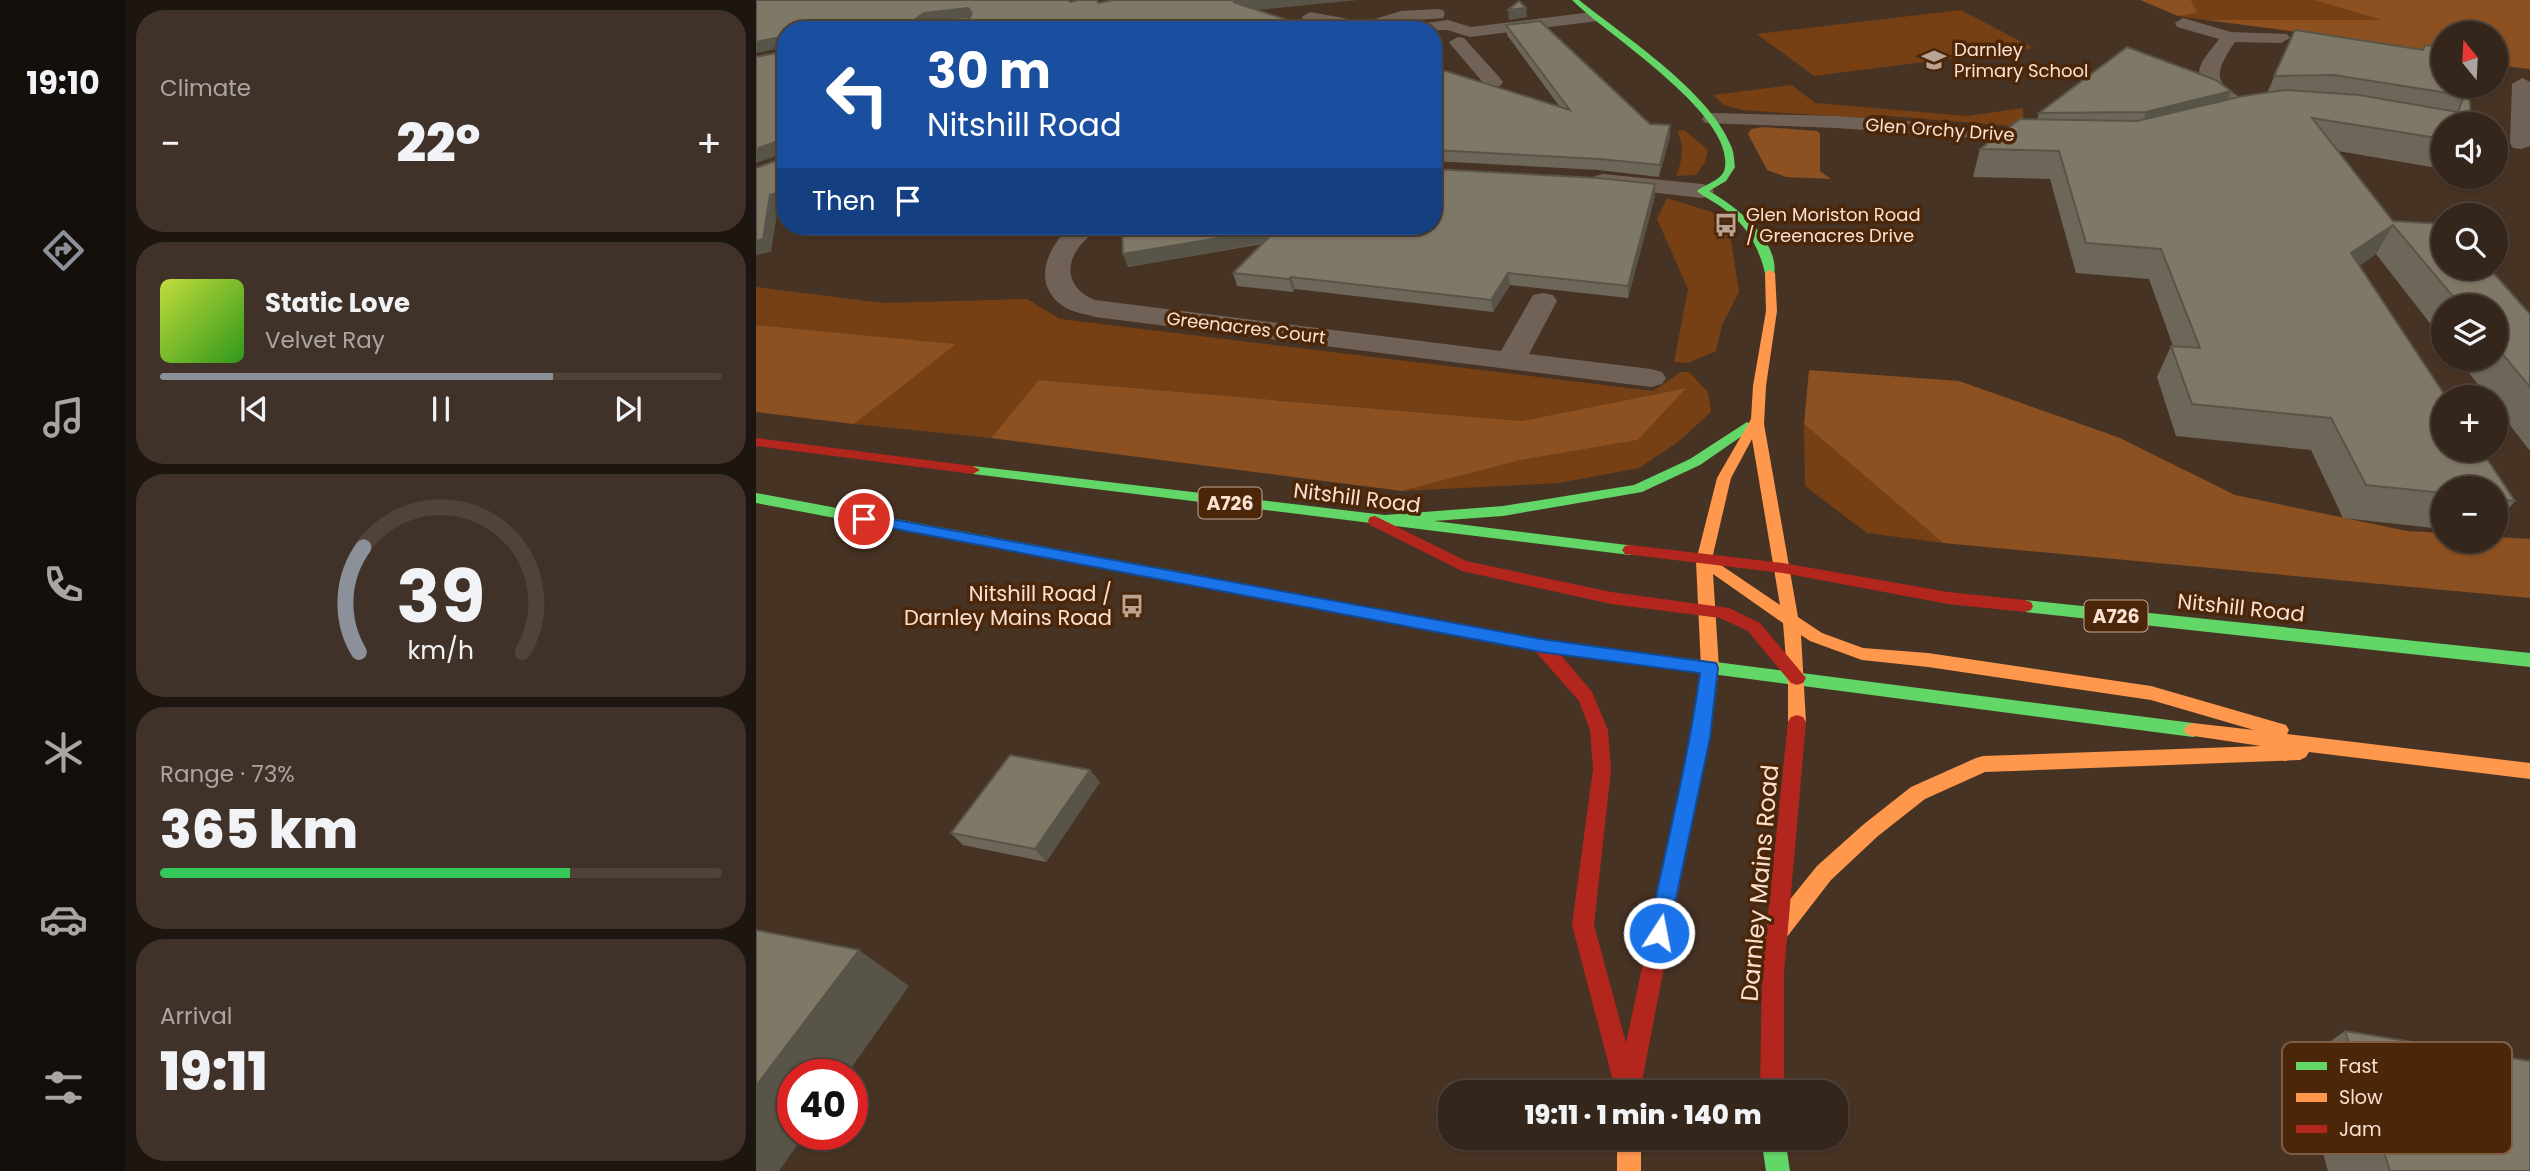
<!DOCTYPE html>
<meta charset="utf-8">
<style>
:root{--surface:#35261b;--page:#403228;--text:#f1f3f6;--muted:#aaa5a3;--line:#4f433a;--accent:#8c9099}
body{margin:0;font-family:Poppins,sans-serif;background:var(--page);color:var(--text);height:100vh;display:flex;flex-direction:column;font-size:26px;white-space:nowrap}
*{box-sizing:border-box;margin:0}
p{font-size:23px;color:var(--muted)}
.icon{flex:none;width:38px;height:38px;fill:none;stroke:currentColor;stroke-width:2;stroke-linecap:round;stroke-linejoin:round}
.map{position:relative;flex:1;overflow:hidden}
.panel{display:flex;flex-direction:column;gap:10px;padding:10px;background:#1d150f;width:630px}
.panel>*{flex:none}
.guide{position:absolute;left:21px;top:21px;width:665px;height:214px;border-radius:28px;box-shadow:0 2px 5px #0004,0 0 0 2px var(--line);background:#1a4fa0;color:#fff;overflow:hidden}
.needle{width:46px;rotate:342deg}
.tools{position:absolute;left:1675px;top:21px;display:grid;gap:14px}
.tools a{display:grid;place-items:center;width:77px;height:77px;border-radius:50%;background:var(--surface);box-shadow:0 2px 5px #0004,0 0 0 2px var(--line);font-size:35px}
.speed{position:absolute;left:21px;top:1059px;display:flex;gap:14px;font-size:35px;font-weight:700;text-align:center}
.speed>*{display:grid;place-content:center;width:91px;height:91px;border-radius:50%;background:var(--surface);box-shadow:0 2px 5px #0004,0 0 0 2px var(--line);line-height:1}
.speed .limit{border:10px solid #d22;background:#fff;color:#111}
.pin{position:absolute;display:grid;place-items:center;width:60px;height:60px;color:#fff;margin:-30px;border:4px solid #fff;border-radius:50%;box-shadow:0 2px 7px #0007}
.me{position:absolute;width:77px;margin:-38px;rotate:11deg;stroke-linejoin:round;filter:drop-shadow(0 0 5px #0008)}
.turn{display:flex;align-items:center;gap:24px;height:147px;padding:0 35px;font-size:32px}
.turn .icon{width:91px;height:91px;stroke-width:2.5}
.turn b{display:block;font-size:49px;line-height:60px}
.then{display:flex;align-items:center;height:66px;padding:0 35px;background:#0003;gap:14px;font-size:26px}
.big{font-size:52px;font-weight:800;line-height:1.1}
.panel .widget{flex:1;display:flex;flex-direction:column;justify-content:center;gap:10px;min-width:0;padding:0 24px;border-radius:28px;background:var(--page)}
.panel .dial{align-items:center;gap:0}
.dial svg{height:182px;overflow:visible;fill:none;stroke:var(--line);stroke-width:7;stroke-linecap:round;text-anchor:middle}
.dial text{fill:var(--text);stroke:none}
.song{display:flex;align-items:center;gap:21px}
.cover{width:84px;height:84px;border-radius:10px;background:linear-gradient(135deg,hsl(70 70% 55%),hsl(110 70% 35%))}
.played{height:7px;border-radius:4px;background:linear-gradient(90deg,var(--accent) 70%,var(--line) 70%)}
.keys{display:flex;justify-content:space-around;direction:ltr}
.heat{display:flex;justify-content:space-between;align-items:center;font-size:38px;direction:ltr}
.charge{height:10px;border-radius:5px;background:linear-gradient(90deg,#34c759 73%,var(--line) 0)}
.trip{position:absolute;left:682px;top:1080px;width:410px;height:70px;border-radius:28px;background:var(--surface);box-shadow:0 2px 5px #0004,0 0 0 2px var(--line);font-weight:800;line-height:70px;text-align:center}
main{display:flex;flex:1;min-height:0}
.menu{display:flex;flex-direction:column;width:126px;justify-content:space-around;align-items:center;background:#150f0b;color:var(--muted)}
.menu .icon{width:49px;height:49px}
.menu .current{color:var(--accent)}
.menu b{font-size:32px;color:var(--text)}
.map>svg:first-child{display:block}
.green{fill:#774014}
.forest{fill:#8c5021}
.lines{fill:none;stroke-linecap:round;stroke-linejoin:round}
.street{fill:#716257;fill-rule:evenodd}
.fast{fill:#63d668;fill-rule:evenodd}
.slow{fill:#ff974d;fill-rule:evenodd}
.jam{fill:#b3261e;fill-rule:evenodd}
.wall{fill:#6d6759}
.shaded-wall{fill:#595448}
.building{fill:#7f7867;stroke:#595448;stroke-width:2;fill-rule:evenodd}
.route{fill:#1a73e8;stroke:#114b97;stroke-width:2}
.labels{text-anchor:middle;stroke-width:7;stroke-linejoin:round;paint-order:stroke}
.far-poi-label{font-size:18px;fill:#f9e0d1;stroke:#4b2609;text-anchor:start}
.far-street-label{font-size:18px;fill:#f9e0d1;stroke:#4b2609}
.shield{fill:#4b2609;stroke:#c5a895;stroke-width:2}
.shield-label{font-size:19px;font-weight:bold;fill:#f9e0d1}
.street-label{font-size:21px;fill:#f9e0d1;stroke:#4b2609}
.poi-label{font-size:21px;fill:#f9e0d1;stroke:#4b2609;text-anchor:end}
.near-street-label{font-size:24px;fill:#f9e0d1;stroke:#4b2609}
.key{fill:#4b2609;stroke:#7f5e45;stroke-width:2}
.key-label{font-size:19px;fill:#f9e0d1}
</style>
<main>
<nav class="menu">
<b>19:10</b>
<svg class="icon current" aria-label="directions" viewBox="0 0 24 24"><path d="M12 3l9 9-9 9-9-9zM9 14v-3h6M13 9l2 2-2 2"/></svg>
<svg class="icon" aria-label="music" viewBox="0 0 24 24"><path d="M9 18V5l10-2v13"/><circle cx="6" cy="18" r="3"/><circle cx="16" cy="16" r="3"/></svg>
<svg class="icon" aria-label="phone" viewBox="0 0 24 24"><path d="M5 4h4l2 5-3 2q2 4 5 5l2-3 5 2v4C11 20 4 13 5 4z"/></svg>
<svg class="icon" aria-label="climate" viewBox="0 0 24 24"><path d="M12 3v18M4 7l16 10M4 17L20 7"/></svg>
<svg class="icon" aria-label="car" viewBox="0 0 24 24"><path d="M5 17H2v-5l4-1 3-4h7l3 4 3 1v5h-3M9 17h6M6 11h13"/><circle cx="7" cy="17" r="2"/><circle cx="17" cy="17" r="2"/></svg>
<svg class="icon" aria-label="filters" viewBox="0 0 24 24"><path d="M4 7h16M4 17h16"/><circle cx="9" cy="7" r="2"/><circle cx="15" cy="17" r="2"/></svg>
</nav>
<section class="panel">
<div class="widget"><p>Climate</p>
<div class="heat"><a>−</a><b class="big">22°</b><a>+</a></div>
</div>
<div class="widget">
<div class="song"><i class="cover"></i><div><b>Static Love</b><p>Velvet Ray</p></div></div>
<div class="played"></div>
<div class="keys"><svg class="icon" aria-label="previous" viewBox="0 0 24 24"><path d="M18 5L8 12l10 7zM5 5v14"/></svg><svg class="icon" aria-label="pause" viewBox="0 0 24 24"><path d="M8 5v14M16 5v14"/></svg><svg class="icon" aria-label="next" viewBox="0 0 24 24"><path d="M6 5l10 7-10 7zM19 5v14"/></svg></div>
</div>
<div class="widget dial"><svg viewBox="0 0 100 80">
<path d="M14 69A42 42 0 1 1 86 69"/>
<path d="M14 69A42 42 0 0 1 16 23" stroke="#8c9099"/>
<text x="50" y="56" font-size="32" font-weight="700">39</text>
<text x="50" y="72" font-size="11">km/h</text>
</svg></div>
<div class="widget"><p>Range · 73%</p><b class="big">365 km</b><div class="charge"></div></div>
<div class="widget"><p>Arrival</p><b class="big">19:11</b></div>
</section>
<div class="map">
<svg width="1774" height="1171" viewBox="0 0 1774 1171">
<rect width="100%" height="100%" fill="#473324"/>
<path class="green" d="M 1435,0 L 1558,0 L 1628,21 L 1450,20 L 1422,16 L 1440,13 Z
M 1205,10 L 1277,48 L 1058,76 L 1001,34 Z
M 1036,85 L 1059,103 L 1211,116 L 1267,108 L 1268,127 L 1121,115 L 1106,118 L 986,110 L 968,105 L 957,95 Z
M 928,130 L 952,150 L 949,162 L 940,175 L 920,176 C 926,163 929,144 921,131 Z
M 911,198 L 956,212 L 974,234 L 983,292 L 966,325 L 960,351 L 932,363 L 918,362 L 932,289 L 901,219 Z
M 0,287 L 127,303 L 271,299 L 304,319 L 897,391 L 925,372 L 933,372 L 952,392 L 955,412 L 922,442 L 883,468 L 803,483 L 646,491 L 765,460 L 882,440 L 929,388 L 765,421 L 284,380 L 235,438 L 98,424 L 199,344 L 0,325 Z
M 1048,424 L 1187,543 L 1111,533 L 1049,486 Z"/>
<path class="forest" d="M 1384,0 L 1435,0 L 1441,13 L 1422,16 Z
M 1558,0 L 1774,0 L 1774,69 L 1740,65 L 1740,33 L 1687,33 L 1687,58 L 1541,32 L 1450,20 L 1625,20 Z
M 1007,127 L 1061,131 L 1064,134 L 1064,171 L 1075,179 L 1030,177 L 1011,170 L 992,134 L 995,129 Z
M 0,325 L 200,344 L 98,424 L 0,412 Z
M 1053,370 L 1203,381 L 1364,438 L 1479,495 L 1651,531 L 1687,533 L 1687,541 L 1740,541 L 1740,537 L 1774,539 L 1774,598 L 1187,543 L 1048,424 Z
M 283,380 L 765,421 L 930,388 L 882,440 L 765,460 L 646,491 L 235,438 Z"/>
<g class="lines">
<path class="street" d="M 213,0 L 229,0 L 216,19 L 221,30 L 204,30 L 200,19 Z
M 681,9 L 687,10 L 689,14 L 687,18 L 647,21 L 629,27 L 631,30 L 595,30 L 548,21 L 546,17 L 554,12 L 609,22 L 645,11 Z
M 836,12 L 844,17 L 842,21 L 714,37 L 691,30 L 648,30 L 656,25 L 692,20 L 715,27 Z
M 1427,18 L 1475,32 L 1531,34 L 1534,38 L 1525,43 L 1479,42 C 1452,81 1462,85 1500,106 L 1503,110 L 1500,114 C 1481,119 1443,93 1443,72 C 1444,60 1457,48 1463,39 L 1421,27 L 1419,23 Z
M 702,37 L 708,38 L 744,78 L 747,82 L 744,86 L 730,86 L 696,46 L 693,42 Z
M 1766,78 L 1774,82 L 1774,146 L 1765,149 L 1757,148 L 1754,143 L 1756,84 Z
M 956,113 L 1081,116 L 1296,132 L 1304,133 L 1307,138 L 1304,143 L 1296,144 L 1081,128 L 949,123 L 946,119 L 949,115 Z
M 847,174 L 946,184 L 954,186 L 958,191 L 954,196 L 946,198 L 839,186 L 836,181 L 839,176 Z
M 315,226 L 342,226 C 337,234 329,239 323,247 C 307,268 314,291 339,300 L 745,351 L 777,295 L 787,293 L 797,295 L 801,301 L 773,354 L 895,369 L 906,372 L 910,378 L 906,384 L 895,387 L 339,317 C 330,314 320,313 312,309 C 274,288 289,249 315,226 Z"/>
<path class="fast" d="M 816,0 L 823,0 C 868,36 954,92 975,146 C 978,152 978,160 979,167 L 970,181 L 953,191 C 980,206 1024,241 1018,275 L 1009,273 C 1002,244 989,223 964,206 C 957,201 948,197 941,191 C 949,184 968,180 969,167 C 977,113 851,35 816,0 Z
M 991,422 L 998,426 L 996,429 L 944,465 L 886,492 L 747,516 L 678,521 L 879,546 L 882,550 L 879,554 L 874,555 L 217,474 L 210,470 L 217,466 L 629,515 L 747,506 L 878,485 L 934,459 Z
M 0,493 L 447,576 L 455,582 L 447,588 L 0,503 Z
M 1269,600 L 1774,653 L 1774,667 L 1269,612 L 1263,610 L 1261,606 L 1263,602 Z
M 787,640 L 1437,723 L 1443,725 L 1446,730 L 1443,735 L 1437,737 L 787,652 L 781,651 L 779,646 L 781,641 Z
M 1005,1138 L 1029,1138 L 1034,1171 L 1010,1171 Z"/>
<path class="slow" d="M 1014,270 L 1019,273 L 1021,311 L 1010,386 L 1008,424 L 1042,617 L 1066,633 L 1107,648 L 1172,653 L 1395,686 L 1530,725 L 1533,730 L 1531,734 L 1774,763 L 1774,779 L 1553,752 L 1550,757 L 1544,760 L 1229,772 L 1169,799 L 1122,836 L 1075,880 L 1027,942 L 1019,945 L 1011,942 L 1008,935 L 1011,928 L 1061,866 L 1108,824 L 1155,787 L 1220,758 L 1227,756 L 1505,746 L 1431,735 L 1428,730 L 1431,725 L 1437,723 L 1498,730 L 1395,700 L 1172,667 L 1106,660 L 1054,641 L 1045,635 L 1050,722 L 1047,727 L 1041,729 L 1035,727 L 1032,722 L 1032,684 L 1027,623 L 957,574 L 963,668 L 954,738 L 943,781 L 936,783 L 929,781 L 927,775 L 936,738 L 945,668 L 940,561 L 961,478 L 995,419 L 997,386 L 1010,311 L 1009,273 ZM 996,439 L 1024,605 L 956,559 L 975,478 Z
M 861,1138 L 885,1138 L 885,1171 L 861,1171 Z"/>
<path class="jam" d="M 0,438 L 217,466 L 224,470 L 217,474 L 0,446 Z
M 619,516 L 710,561 L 855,592 L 973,608 L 1004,623 L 1050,678 L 1047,683 L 1041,685 L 1035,683 L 992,631 L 964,618 L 855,604 L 706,571 L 614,525 L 612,521 L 614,517 Z
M 874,545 L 1027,563 L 1192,592 L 1269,600 L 1275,602 L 1277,606 L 1275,610 L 1269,612 L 1192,604 L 1027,573 L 869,554 L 866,550 L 869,546 Z
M 447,576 L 793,641 L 836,692 L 852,730 L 855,769 L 838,925 L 870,1043 L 927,775 L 929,769 L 936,767 L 943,769 L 945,775 L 884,1092 L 860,1092 L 816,925 L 837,769 L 834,730 L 823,701 L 779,651 L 441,586 L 439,582 Z
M 1041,715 L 1047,717 L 1050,722 L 1028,973 L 1028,1092 L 1004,1092 L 1006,973 L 1032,722 L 1035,717 Z"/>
</g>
<path class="wall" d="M 750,25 L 894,124 L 914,125 L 914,136 L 903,177 L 843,170 L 677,161 L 677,67 L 804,107 L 751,35 Z
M 1539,30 L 1713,86 L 1715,124 L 1687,124 L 1687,169 L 1582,151 L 1637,221 L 1774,314 L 1774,451 L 1740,407 L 1740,397 L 1732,397 L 1702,359 L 1740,359 L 1740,306 L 1687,306 L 1687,340 L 1620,254 L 1603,266 L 1759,501 L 1740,524 L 1740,488 L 1687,488 L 1687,529 L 1587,518 L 1555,450 L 1420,436 L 1401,377 L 1415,346 L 1417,346 L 1393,279 L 1320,273 L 1294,179 L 1217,177 L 1224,149 L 1281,120 L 1283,113 L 1471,100 L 1511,93 Z
M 899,196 L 872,298 L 754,285 L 737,312 L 539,289 L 537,292 L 481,286 L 477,273 L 506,244 L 372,267 L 366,226 Z
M 344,782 L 290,862 L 207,845 L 195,833 Z
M 1589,1031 L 1774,1171 L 1572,1171 L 1542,1064 Z"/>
<path class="shaded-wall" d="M 503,0 L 602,0 L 480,12 L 477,2 Z
M 212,8 L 216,17 L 173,22 L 162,30 L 158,20 L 168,13 Z
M 770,8 L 771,17 L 753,20 L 752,10 Z
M 24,37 L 30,47 L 0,53 L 0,42 Z
M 1475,91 L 1468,107 L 1385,128 L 1390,112 Z
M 914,125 L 914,136 L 903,177 L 904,165 Z
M 22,141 L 29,153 L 0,163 L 0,149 Z
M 899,184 L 899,196 L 872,298 L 872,286 Z
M 30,190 L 30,204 L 22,207 L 15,252 L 0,255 L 0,241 L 14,195 Z
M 1637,225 L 1620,254 L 1578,283 L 1595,253 Z
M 522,228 L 525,240 L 372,267 L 367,254 Z
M 752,273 L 754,285 L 737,312 L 735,300 Z
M 535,277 L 539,289 L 537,292 L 533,279 Z
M 334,770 L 344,782 L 290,862 L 279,849 Z
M 103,950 L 153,986 L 91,1074 L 37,1074 L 37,1134 L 49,1134 L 23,1171 L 0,1171 L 0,1086 Z"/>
<path class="building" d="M 0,0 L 311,0 L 315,2 L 322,0 L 340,0 L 343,3 L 357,0 L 503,0 L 477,2 L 562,30 L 30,30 L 30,190 L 14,195 L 7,239 L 0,241 L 0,168 L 25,159 L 26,144 L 22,141 L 0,149 L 0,57 L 26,52 L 27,40 L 24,37 L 0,42 ZM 212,8 L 216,13 L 212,21 L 160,23 L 158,20 L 168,13 Z
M 763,1 L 770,8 L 752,10 Z
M 784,21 L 894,124 L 914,125 L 904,165 L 843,159 L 677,150 L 677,67 L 814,110 L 750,25 Z
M 1539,30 L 1667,50 L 1669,45 L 1687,47 L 1687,86 L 1713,86 L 1715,124 L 1687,124 L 1687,139 L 1556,118 L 1637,221 L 1687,224 L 1687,268 L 1733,268 L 1774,314 L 1774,387 L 1740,346 L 1740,306 L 1705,306 L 1637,225 L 1595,253 L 1690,397 L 1687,397 L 1687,450 L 1725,450 L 1759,501 L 1740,499 L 1740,488 L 1687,488 L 1687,493 L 1610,485 L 1575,418 L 1436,404 L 1415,346 L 1444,348 L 1405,249 L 1330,243 L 1303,151 L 1224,149 L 1264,119 L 1381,121 L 1487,96 L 1529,90 L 1603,95 L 1702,112 L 1707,98 L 1704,95 L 1578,75 L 1518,76 Z
M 1371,47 L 1460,80 L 1475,91 L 1390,112 L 1283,113 Z
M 677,169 L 842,178 L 899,184 L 872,286 L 752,273 L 735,300 L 535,277 L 533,279 L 477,273 L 522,228 L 367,254 L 366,226 L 677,226 Z
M 254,755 L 334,770 L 279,849 L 195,833 Z
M 0,930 L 103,950 L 0,1086 Z
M 1589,1031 L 1774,1061 L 1774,1171 L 1634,1171 Z"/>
<path class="route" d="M 108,514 L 785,639 L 960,663 L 962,668 L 954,738 L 911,941 L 903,944 L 895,941 L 892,933 C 910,847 932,761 944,673 L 785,652 L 103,522 L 101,519 Z"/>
<defs>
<g id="school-bare" transform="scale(1.89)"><path d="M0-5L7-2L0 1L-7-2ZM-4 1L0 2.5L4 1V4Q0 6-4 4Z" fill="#bba394" stroke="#4b2609" stroke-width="2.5" paint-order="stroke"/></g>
<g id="bus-bare" transform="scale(1.89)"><path d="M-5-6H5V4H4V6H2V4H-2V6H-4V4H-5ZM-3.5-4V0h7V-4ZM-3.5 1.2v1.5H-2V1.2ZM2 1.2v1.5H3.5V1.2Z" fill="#bba394" stroke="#4b2609" stroke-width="2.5" paint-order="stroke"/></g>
</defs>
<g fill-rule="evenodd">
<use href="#school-bare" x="1178" y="60"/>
<use href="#bus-bare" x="970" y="225"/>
<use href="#bus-bare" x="376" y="606"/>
</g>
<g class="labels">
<g class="far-poi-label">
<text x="1198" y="56">Darnley<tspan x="1198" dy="21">Primary School</tspan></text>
<text x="990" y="221">Glen Moriston Road<tspan x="990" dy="21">/ Greenacres Drive</tspan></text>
</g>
<g class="far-street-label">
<text transform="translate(1184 130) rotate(4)" y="6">Glen Orchy Drive</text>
<text transform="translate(490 328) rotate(7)" y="6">Greenacres Court</text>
</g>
<g class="shield">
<rect x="442.5" y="487.5" width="63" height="31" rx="5"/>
<rect x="1328.5" y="600.5" width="63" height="31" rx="5"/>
</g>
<g class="shield-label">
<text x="474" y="510">A726</text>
<text x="1360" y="623">A726</text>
</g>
<g class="street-label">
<text transform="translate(601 498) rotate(7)" y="7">Nitshill Road</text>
<text transform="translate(1485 608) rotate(6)" y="7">Nitshill Road</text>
</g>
<g class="poi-label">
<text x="356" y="601">Nitshill Road /<tspan x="356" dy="24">Darnley Mains Road</tspan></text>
</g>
<g class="near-street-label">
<text transform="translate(1004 883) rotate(-85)" y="8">Darnley Mains Road</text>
</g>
</g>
<rect x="1526" y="1042" width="230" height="112" rx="10" class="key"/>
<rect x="1540" y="1062" width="31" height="8" fill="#63d668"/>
<rect x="1540" y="1093" width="31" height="9" fill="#ff974d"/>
<rect x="1540" y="1125" width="31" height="8" fill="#b3261e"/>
<g class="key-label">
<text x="1583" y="1073">Fast</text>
<text x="1583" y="1104">Slow</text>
<text x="1583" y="1136">Jam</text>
</g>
</svg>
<div class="tools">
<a><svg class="needle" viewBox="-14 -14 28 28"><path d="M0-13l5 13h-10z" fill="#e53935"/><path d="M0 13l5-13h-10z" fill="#aaa5a3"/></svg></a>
<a><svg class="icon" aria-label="sound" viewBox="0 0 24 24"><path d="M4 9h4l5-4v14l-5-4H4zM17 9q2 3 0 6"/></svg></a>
<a><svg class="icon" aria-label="search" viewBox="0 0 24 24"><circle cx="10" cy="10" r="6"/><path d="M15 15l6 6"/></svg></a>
<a><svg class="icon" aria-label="layers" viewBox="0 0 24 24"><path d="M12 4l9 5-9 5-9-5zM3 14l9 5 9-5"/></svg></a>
<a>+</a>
<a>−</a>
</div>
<div class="speed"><div class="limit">40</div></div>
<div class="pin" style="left:108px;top:519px;background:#d93025"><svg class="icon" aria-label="arrive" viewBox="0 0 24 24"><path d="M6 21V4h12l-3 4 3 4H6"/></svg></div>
<svg class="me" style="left:903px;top:933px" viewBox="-20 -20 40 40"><circle r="17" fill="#1a73e8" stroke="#fff" stroke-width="3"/><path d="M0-11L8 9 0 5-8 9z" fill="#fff"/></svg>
<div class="trip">19:11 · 1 min · 140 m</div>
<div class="guide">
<div class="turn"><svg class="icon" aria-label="left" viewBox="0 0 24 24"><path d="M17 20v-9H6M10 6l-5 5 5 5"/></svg><div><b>30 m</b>Nitshill Road</div></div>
<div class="then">Then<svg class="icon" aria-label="arrive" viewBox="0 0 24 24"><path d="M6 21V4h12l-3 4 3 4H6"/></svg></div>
</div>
</div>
</main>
